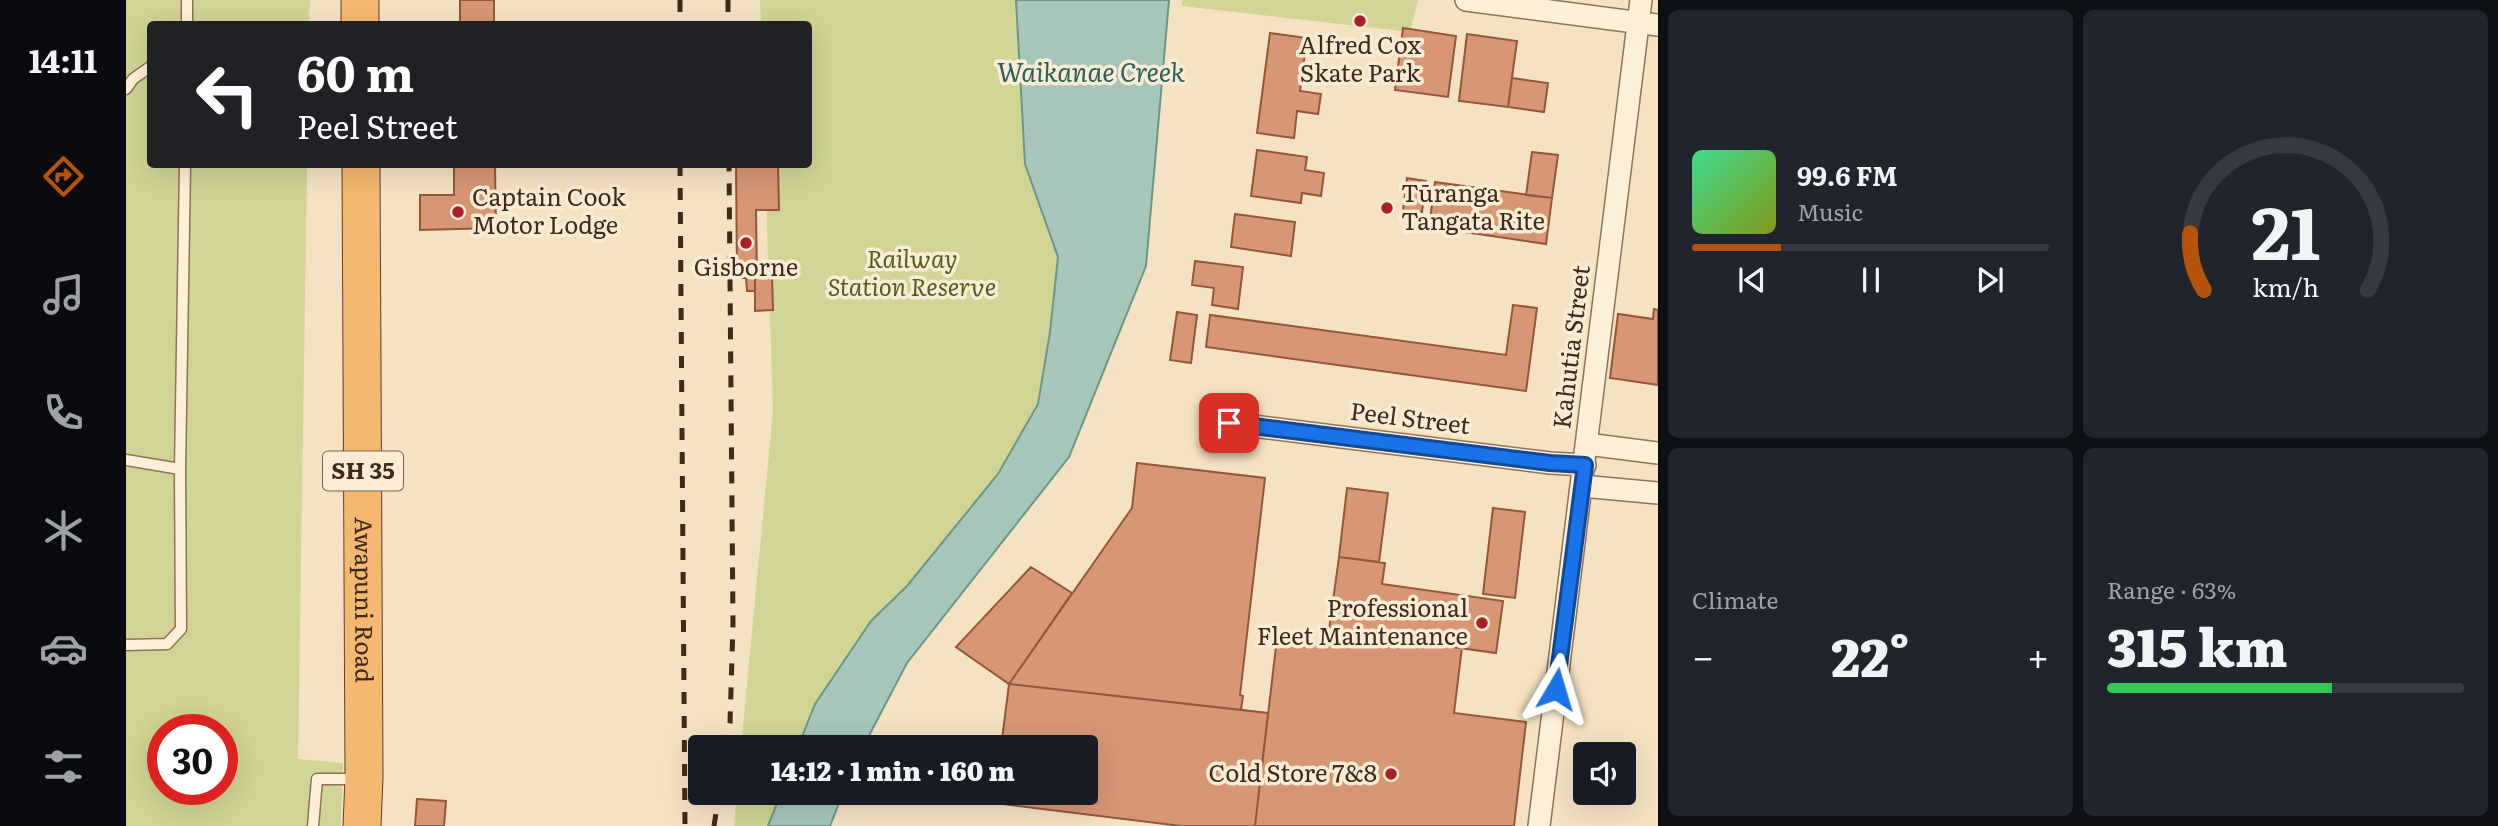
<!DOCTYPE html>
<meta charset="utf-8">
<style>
:root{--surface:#171b24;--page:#20242c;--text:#f1f3f6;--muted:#9ea1a6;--line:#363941;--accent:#b45309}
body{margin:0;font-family:Literata,serif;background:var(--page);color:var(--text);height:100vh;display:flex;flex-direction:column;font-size:26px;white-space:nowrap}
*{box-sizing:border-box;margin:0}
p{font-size:23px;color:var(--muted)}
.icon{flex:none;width:38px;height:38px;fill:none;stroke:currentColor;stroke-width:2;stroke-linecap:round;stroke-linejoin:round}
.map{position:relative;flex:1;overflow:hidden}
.side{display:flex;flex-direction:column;gap:10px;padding:10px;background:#0d0f14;width:840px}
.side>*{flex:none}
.hud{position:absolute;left:21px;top:21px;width:665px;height:147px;border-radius:7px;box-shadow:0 7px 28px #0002;background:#202124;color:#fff;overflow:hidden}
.controls{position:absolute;left:1447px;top:742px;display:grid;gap:14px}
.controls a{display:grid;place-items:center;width:63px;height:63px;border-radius:7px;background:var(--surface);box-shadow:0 7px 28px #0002;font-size:35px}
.speed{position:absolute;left:21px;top:714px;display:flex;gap:14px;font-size:35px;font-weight:700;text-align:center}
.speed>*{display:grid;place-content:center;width:91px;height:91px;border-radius:50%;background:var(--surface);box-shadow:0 7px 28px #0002;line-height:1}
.speed .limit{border:10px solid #d22;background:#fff;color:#111}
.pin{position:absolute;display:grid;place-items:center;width:60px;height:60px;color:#fff;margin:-30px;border-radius:14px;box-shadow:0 4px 10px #0006}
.me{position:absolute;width:77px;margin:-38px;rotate:7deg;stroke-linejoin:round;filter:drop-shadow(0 0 5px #0008)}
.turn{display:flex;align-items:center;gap:24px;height:147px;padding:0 35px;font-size:32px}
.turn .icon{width:91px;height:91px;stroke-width:2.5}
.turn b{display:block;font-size:49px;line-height:60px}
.big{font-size:52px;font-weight:800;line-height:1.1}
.side .tile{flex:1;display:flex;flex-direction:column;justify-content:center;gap:10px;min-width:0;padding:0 24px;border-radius:10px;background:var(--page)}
.side .dial{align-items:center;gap:0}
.dial svg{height:182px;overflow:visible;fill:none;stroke:var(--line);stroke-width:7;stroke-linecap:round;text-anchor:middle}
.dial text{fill:var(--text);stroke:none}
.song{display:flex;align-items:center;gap:21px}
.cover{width:84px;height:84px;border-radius:10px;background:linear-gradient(135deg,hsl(150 70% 55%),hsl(70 70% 35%))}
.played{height:7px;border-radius:4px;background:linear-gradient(90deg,var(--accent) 25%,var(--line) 25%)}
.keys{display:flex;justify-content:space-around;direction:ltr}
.heat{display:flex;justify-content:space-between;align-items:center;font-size:38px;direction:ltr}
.charge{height:10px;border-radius:5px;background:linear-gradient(90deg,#34c759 63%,var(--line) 0)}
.side .tiles{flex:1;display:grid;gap:10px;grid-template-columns:repeat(2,1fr)}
.trip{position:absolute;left:562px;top:735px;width:410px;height:70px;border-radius:7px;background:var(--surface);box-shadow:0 7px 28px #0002;font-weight:800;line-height:70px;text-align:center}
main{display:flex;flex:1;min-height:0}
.tab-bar{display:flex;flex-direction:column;width:126px;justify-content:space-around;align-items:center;background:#090b0e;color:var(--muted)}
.tab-bar .icon{width:49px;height:49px}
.tab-bar .selected{color:var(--accent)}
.tab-bar b{font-size:32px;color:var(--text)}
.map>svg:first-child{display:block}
.green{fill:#d1d495;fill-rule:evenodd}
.water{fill:#a6c6ba;stroke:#6b9688;stroke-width:2}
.building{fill:#d79674;stroke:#945739;stroke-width:2}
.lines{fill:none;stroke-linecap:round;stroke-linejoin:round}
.service-casing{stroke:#917257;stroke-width:13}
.minor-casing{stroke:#917257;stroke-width:24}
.trunk-casing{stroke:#5f402b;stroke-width:39}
.service{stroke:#fdefd8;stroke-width:10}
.minor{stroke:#fdefd8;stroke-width:21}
.trunk{stroke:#f4b870;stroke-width:37}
.rail{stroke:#3f2b1d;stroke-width:5;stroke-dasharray:12 12;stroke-linecap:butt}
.route-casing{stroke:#114b97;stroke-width:18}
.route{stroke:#1a73e8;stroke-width:12}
.poi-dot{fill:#a91e29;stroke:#faecd4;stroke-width:2.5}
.labels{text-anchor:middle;stroke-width:7;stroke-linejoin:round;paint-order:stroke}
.shield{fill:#faecd4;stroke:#776554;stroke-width:2}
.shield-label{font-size:23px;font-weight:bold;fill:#3f2b1d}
.poi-label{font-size:24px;fill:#3f2b1d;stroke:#faecd4}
.park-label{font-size:24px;font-style:italic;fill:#535e21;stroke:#faecd4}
.street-label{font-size:24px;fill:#3f2b1d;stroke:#faecd4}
.water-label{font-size:26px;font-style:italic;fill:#2a6159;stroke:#faecd4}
</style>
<main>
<nav class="tab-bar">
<b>14:11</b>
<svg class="icon selected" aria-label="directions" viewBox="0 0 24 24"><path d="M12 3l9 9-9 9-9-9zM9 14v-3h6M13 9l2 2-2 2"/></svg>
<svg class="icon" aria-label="music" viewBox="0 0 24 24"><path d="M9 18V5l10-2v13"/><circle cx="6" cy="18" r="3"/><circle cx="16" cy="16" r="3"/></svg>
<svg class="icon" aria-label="phone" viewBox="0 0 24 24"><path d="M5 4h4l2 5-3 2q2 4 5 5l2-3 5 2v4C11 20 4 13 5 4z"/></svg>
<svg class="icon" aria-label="climate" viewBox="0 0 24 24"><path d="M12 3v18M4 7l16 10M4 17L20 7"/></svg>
<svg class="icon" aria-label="car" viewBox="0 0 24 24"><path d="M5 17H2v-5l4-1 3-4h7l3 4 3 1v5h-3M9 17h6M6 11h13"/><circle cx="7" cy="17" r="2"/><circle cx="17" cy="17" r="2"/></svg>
<svg class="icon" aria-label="filters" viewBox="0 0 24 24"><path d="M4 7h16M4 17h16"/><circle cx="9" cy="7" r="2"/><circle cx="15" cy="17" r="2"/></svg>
</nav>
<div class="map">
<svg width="1532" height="826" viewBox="0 0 1532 826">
<rect width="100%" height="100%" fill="#f4e2c3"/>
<path class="green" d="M 0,0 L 184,0 L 183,24 L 24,24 L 24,164 L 181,165 L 172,759 L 217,763 L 215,826 L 0,826 ZM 37,730 L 96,730 L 96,789 L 37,789 Z
M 634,0 L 890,0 L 899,164 L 932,257 L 915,410 L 872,474 L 781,586 L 745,621 L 689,704 L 672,747 L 615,747 L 647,411 L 639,165 L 682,164 L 682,24 L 635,24 Z
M 1056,0 L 1292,0 L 1284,32 L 1056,6 Z
M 611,793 L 655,793 L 642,826 L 608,826 Z"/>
<path class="water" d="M 890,0 L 1043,0 L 1020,266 L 943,457 L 781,663 L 737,747 L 672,747 L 689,704 L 745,621 L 781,586 L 872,474 L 912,404 L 924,332 L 932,257 L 899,164 Z
M 655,793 L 717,793 L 704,826 L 642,826 Z"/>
<path class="building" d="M 334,0 L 368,0 L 368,24 L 334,24 Z
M 1277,28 L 1330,36 L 1322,97 L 1269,90 Z
M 1144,33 L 1181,38 L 1174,91 L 1195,94 L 1192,114 L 1171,111 L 1168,138 L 1131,133 Z
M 1341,34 L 1391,41 L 1382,107 L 1333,101 Z
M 1386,78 L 1422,83 L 1418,112 L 1382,107 Z
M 1131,150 L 1181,157 L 1179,170 L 1198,173 L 1195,196 L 1176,193 L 1175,203 L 1125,196 Z
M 1406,152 L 1432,155 L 1426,198 L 1400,195 Z
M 328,164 L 369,164 L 370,228 L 294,230 L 294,195 L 328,195 Z
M 610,164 L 652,164 L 653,210 L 630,210 L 631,277 L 611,278 Z
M 1281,178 L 1300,181 L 1296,212 L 1277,210 Z
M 1309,182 L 1426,198 L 1420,244 L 1303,227 Z
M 1109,214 L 1169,222 L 1165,256 L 1105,247 Z
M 1069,261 L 1117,267 L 1112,309 L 1086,305 L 1088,288 L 1066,285 Z
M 630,275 L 646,275 L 647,310 L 629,311 L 629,277 Z
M 629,277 L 629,291 L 621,291 L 620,278 Z
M 1387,305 L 1411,308 L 1400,391 L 1080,347 L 1084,315 L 1380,355 Z
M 1528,309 L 1532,310 L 1532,385 L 1484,378 L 1492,314 L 1527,319 Z
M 1051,312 L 1071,315 L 1065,363 L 1044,360 Z
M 1011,463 L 1139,478 L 1114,695 L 1117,696 L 1115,710 L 883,684 L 1006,508 Z
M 1221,488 L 1262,493 L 1253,562 L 1213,557 Z
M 1367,508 L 1399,512 L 1389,598 L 1357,594 Z
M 1213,557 L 1259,563 L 1256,584 L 1377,601 L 1370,653 L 1203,630 Z
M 905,567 L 946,593 L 883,684 L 830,647 Z
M 1229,634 L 1336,647 L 1328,713 L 1400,722 L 1388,826 L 1129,826 L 1151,638 L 1227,647 Z
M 883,684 L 1142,713 L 1129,826 L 1055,826 L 868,803 L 869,793 L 959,793 L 959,747 L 875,747 Z
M 291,799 L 320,801 L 318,826 L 289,826 Z"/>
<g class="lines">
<g class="service-casing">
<path id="service" d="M 61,0 L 61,24
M 0,89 L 7,79 L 24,67
M 0,460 L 54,469
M 0,645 L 41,644 L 55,629 L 54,469 L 59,164
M 187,826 L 191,779 L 232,779"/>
</g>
<g class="minor-casing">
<path id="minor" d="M 1340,0 L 1532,25
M 1103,423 L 1424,463 L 1459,465
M 1461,444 L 1532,453
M 1456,486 L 1532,493
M 1413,826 L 1515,0"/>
</g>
<g class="trunk-casing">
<g id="trunk">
<path d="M 234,0 L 234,24"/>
<path id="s1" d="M 235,164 L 238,778 L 236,826"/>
</g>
</g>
<use href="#service" class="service"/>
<use href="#minor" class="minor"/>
<use href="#trunk" class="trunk"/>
<path class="rail" d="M 554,0 L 554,24
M 602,0 L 602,24
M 554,164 L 559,826
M 600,747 L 604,723 L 607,624 L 603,164
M 588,826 L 593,793"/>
</g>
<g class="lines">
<g class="route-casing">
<path id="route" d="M 1103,423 L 1424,463 L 1459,465 L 1430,689"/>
</g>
<use href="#route" class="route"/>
</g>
<g class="poi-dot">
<circle cx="1234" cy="21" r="7"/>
<circle cx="1261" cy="208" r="7"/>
<circle cx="332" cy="212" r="7"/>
<circle cx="620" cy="243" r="7"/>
<circle cx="1356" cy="623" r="7"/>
<circle cx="1265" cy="774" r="7"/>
</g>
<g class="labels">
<rect class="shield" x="197" y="451.5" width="80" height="39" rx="5"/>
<g class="shield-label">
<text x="237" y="479">SH 35</text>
</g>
<g class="poi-label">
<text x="1234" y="54">Alfred Cox<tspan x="1234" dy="28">Skate Park</tspan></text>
<text x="1275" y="202" text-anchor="start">Tūranga<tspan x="1275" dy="28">Tangata Rite</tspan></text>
<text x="346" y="206" text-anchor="start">Captain Cook<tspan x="346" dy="28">Motor Lodge</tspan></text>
<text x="620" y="276">Gisborne</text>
<text x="1342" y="617" text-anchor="end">Professional<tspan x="1342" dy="28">Fleet Maintenance</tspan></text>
<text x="1251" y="782" text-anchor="end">Cold Store 7&amp;8</text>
</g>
<g class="park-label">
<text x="786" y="268">Railway<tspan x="786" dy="28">Station Reserve</tspan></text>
</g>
<g class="street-label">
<text transform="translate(1446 347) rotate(-83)" y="8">Kahutia Street</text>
<text transform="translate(1284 419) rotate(7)" y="8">Peel Street</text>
<text dy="8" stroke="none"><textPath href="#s1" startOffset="436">Awapuni Road</textPath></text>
</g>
<g class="water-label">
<text x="965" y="82">Waikanae Creek</text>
</g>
</g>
</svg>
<div class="controls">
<a><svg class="icon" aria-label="sound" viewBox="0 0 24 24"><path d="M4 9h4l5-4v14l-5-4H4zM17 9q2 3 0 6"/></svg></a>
</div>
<div class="speed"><div class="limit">30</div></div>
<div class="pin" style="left:1103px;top:423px;background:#d93025"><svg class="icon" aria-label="arrive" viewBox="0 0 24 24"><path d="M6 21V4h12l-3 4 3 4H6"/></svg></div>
<svg class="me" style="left:1430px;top:689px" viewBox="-20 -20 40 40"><path d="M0-17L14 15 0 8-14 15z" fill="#1a73e8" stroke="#fff" stroke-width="4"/></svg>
<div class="trip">14:12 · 1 min · 160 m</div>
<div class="hud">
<div class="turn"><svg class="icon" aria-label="left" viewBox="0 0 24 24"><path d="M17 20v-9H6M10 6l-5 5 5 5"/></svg><div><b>60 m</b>Peel Street</div></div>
</div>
</div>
<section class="side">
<div class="tiles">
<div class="tile">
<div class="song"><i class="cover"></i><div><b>99.6 FM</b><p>Music</p></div></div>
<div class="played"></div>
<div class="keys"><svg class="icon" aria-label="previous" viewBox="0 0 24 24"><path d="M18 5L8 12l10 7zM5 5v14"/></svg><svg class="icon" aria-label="pause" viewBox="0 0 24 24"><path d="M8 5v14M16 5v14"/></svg><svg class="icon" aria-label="next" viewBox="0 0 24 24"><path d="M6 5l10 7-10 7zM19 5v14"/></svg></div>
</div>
<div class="tile dial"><svg viewBox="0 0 100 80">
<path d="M14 69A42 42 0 1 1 86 69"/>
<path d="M14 69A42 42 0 0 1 8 44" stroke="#b45309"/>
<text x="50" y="56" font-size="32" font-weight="700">21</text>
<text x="50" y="72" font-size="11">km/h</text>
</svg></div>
<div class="tile"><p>Climate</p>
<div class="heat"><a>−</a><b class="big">22°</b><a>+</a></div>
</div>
<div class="tile"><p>Range · 63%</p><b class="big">315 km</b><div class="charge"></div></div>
</div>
</section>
</main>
